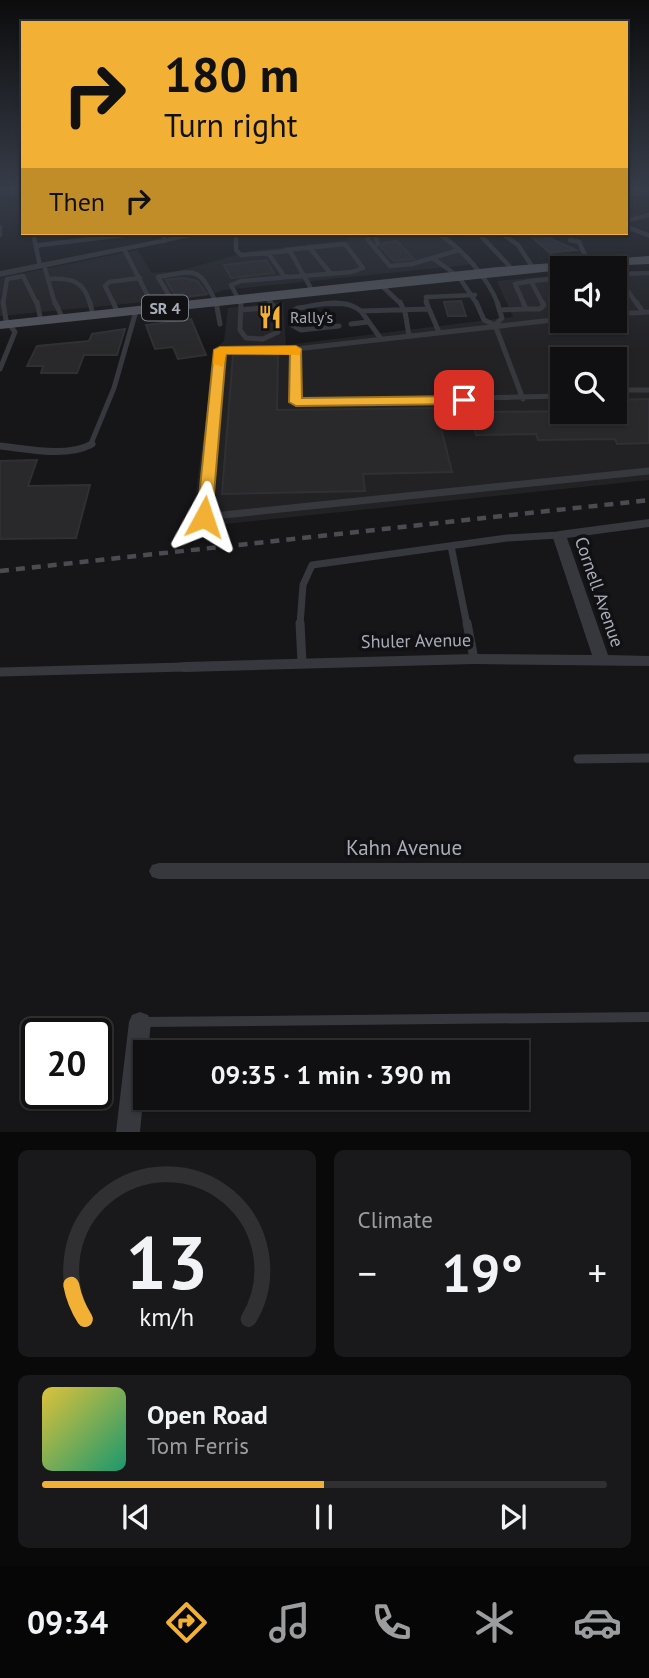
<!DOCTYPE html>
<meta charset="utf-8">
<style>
:root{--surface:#101012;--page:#19191b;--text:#f1f3f6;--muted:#9c9d9f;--line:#303032;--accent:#f2b134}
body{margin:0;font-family:"PT Sans",sans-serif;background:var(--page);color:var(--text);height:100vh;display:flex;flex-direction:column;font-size:26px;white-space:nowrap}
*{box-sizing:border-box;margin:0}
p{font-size:23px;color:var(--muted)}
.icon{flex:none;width:38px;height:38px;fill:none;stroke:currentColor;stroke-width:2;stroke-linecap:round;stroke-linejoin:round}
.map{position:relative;height:1132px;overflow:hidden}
.details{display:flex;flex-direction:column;gap:18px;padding:18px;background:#09090a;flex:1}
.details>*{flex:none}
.banner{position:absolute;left:21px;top:21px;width:607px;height:214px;border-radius:0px;box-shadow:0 2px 5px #0004,0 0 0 2px var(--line);background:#f2b134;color:#111;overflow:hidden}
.tools{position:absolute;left:550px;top:256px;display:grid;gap:14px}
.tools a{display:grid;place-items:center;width:77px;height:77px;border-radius:0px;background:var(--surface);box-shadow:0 2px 5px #0004,0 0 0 2px var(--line);font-size:35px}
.speed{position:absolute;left:21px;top:1018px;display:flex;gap:14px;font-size:35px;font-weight:700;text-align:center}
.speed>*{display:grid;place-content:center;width:91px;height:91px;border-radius:50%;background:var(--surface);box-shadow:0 2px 5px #0004,0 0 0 2px var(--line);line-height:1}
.speed .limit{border:4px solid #111;border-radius:10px;background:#fff;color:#111}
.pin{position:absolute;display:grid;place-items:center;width:60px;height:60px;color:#fff;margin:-30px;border-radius:14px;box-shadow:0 4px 10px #0006}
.me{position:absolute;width:77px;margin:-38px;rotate:5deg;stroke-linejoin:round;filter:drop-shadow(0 0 5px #0008)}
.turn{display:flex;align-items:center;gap:24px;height:147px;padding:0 28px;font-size:32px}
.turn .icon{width:91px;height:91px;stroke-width:2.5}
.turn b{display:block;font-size:49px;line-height:60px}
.then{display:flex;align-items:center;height:66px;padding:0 28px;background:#0003;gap:14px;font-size:26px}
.big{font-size:52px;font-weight:600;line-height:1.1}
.details .tile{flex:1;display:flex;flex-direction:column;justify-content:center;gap:10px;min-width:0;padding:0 24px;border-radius:10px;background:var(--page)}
.details .dial{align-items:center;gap:0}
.dial svg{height:182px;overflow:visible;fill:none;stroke:var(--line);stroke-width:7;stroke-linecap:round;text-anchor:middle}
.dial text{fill:var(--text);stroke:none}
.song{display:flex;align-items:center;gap:21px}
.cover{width:84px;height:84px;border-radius:10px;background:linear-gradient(135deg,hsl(50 70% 55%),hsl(160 70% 35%))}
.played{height:7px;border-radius:4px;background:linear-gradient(90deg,var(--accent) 50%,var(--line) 50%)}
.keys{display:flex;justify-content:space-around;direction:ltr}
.heat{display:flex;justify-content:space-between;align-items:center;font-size:38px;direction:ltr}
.details .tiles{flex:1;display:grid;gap:18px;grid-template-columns:1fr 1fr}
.tile:last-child{grid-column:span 2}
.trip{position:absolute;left:133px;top:1040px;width:396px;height:70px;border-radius:0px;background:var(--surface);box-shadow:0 2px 5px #0004,0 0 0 2px var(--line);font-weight:600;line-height:70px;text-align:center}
.tab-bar{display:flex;height:112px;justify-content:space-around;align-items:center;background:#060607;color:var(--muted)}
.tab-bar .icon{width:49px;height:49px}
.tab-bar .on{color:var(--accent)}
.tab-bar b{font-size:32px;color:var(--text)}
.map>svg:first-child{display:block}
.built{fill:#222225;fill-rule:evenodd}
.building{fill:#29292c;stroke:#303034;stroke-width:2}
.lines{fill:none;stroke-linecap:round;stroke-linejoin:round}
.service-far4{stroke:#37383d;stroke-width:4.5}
.service-far3{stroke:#37383d;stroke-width:5}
.service-far2{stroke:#37383d;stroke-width:7}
.service-far1{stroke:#37383d;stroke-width:9}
.service{stroke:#37383d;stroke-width:10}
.minor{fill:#37383d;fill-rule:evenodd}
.tertiary{fill:#37383d;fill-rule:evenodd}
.primary{fill:#53555c;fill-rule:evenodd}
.rail-far1{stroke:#4a4c52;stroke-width:2.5;stroke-dasharray:5 4.5;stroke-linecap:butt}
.rail{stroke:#4a4c52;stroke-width:4.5;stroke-dasharray:9 7;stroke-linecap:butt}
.route{fill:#f2b134;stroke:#9d7322;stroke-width:2}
.slow{fill:#f59e0b}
.labels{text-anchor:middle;stroke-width:7;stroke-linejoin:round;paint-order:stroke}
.shield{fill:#111113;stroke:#7b7e86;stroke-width:2}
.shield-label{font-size:16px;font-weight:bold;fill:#a8adb8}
.far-poi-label{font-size:16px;fill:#a8adb8;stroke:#111113;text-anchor:start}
.street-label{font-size:18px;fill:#a8adb8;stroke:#111113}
.near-street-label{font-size:21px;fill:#a8adb8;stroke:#111113}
</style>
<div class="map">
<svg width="649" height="1132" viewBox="0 0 649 1132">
<rect width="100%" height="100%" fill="#161618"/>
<path class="built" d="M 344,233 L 444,233 L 477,264 L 224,290 L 206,296 L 0,316 L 0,278 L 137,250 L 152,273 L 178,271 L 252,251 L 349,240 Z
M 649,271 L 649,480 L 206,526 L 192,522 L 215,349 L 224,341 L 228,308 L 283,302 L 286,345 L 513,317 L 497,281 L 562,275 L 562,320 L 614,320 L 614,272 ZM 562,359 L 614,359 L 614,411 L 562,411 Z"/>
<path class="building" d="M 527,233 L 538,233 L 576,250 L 550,253 Z
M 397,241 L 414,259 L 394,261 L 381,247 L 383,243 Z
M 266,260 L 274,273 L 231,278 L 224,265 Z
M 182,278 L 197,281 L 207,294 L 186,297 L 183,293 L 174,294 L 166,280 Z
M 461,301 L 466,316 L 448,316 L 444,302 Z
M 191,319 L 206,355 L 178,359 L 173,347 L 155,349 L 146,325 Z
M 125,329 L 117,355 L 84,355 L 77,373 L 41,373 L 43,366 L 27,366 L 37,346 L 89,341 L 92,334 Z
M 233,355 L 278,355 L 277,410 L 436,408 L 452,472 L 363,474 L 365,491 L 222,494 Z
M 649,399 L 649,443 L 617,444 L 615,439 L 538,440 L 536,434 L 476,435 L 470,412 L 614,411 L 614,400 Z
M 37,460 L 28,486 L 90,485 L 76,538 L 0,539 L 0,461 Z"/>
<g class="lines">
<path class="service-far4" d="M 626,221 L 649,215
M 0,227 L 0,235
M 33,233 L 36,247
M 164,233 L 164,241
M 236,233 L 236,250 L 241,255 L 290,251 L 313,292
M 368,233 L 368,240 L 390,266 L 412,264 L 459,250
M 437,233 C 461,247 488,278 498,304
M 501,233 L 518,245 L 533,268
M 482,237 L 513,270
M 570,240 L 579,242 L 591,268
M 378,244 L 375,236 L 385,233
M 309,247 L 331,274
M 124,249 L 152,304
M 268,253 L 284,276 L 289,277 L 352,272 L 363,268 L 345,244 L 286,250
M 434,259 L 459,277 L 477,304
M 44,265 L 55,304
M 40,266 L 36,247 L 40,245 L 140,233
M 48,279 C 71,278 84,280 90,304
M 531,281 L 562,278
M 381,285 L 401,304
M 614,287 L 625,287 L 637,304
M 625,287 L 619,279 L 621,274 L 649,273
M 266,297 L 272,304
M 3,304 L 7,279 L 23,276 L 37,304
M 114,304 L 105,286 L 109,282 L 140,278
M 174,304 L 158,277 C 198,270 198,266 217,304
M 241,304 L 231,285 L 241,281 L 289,277
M 325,304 L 348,304
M 427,304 L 426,297 L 475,295
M 524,304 L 515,284 L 531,281 L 543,304"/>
<path class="service-far3" d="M 37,302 L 41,321
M 55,302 L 63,319
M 90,302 L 93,316
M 113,302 L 118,313
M 151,302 L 155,309
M 173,302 L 176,307
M 216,302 L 220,324
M 241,302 L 240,330 L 246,338 L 263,339 L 278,332 L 279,313 L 270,302
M 400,302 L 405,312 L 409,335
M 426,302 L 439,332
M 476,302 L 484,320 L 495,325 L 523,399
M 523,302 L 526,309
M 636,302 L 643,312
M 614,304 L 621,314
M 526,309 L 540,309 L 544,305 L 542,302
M 241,310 L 274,307
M 499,310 L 526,309
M 361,311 L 381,339
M 614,314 L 649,312
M 351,324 L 368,322
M 496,324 L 502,318 L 497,302
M 339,326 L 301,330 L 292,325 L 293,311 L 298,308 C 319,305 343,297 361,311 L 428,309
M 296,349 L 296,402 L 562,396
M 0,369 L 15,332 L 6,320 L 3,302
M 614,390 L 649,390
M 90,446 L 114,388 L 136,311
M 211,446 L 220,350 L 296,349 L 562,319"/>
<path class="service-far2" d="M 211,444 L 204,517 L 649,471
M 0,446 C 28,449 67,458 92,444
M 451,546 L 467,625
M 300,625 L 303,585 L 312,565 L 507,538 L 559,535"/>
<path class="service-far1" d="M 300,623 L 302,662
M 467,623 L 474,659
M 0,672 L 184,667
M 578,759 L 649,758"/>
<path class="service" d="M 142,1022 L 649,1017"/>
<path class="minor" d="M 642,190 L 649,190 L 649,193 L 626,198 L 626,194 Z
M 626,224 L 649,233 L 649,238 L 626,229 Z
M 649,519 L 649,527 L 567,538 L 608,655 L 649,656 L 649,666 L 474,664 L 185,672 L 179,671 L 177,667 L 179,663 L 185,662 L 474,654 L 592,655 L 552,535 L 559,531 Z
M 159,863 L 649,863 L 649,879 L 159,879 L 152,877 L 149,871 L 152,865 Z
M 140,1012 L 148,1015 L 151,1022 L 148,1052 L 145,1052 L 145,1079 L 140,1132 L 116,1132 L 129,1022 L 132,1015 Z"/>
<path class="tertiary" d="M 192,233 L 210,233 L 0,277 L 0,271 Z"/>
<path class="primary" d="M 649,256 L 649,264 L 562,268 L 562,270 L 0,329 L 0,321 L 498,267 Z"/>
<path class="rail-far1" d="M 0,193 L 23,190"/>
<path class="rail" d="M 0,571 L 649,500"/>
</g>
<linearGradient id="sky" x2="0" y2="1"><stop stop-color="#0c0c0d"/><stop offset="0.54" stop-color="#363c48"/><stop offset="1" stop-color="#363c48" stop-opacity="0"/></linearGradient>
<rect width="649" height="349" fill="url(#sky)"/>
<path class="route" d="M 296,346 L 301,349 L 302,398 L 464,396 L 470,400 L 464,404 L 296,406 L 289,402 L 290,353 L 226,354 L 212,517 L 204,521 L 199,520 L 197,517 L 214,350 L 220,347 Z"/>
<path class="slow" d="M 296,346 L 301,349 L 300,355 L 226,354 L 223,367 L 213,364 L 214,350 L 220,347 Z"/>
<defs>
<g id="restaurant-bare" transform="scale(1.89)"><path d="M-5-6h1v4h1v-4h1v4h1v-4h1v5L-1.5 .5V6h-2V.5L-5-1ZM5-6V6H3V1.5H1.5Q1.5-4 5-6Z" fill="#f2b134" stroke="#111113" stroke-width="2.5" paint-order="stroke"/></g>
</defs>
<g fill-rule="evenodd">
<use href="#restaurant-bare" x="270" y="317"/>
</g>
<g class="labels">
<rect class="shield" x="142" y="295.5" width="46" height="25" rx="5"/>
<g class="shield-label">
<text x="165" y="314">SR 4</text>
</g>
<g class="far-poi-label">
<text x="290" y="323">Rally's</text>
</g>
<g class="street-label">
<text transform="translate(599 592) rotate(71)" y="6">Cornell Avenue</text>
<text transform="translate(416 641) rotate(-1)" y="6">Shuler Avenue</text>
</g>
<g class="near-street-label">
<text x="404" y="855">Kahn Avenue</text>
</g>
</g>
</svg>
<div class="tools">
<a><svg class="icon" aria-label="sound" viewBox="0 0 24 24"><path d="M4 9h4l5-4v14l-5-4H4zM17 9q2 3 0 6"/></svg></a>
<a><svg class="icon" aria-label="search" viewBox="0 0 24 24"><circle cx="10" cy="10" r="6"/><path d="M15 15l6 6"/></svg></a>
</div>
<div class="speed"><div class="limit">20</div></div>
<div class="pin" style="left:464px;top:400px;background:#d93025"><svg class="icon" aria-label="arrive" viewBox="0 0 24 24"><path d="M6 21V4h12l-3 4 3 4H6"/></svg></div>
<svg class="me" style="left:204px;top:517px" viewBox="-20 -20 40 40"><path d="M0-17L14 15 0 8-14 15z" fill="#f2b134" stroke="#fff" stroke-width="4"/></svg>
<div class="trip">09:35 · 1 min · 390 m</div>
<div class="banner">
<div class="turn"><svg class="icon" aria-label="right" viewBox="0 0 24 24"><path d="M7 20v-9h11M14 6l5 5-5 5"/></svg><div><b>180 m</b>Turn right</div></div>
<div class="then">Then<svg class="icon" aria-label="right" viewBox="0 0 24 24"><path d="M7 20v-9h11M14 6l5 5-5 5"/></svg></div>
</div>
</div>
<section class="details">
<div class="tiles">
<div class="tile dial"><svg viewBox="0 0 100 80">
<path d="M14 69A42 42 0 1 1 86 69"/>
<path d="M14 69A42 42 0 0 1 8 54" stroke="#f2b134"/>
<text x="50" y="56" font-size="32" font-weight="700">13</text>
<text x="50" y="72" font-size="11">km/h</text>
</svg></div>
<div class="tile"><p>Climate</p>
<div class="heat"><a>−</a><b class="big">19°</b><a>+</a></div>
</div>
<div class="tile">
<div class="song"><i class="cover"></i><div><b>Open Road</b><p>Tom Ferris</p></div></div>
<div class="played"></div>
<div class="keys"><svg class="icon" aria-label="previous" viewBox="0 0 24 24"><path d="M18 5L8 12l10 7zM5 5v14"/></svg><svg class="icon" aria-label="pause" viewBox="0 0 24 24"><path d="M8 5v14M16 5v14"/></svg><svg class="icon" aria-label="next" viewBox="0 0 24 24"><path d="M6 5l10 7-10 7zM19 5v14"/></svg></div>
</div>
</div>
</section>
<nav class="tab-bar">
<b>09:34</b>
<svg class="icon on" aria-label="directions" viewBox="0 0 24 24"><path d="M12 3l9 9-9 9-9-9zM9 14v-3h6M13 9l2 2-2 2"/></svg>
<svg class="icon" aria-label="music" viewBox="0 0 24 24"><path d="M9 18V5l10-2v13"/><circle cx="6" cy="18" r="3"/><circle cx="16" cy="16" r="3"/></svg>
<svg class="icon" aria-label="phone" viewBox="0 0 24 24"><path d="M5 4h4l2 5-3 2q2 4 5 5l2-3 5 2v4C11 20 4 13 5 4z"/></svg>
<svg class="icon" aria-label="climate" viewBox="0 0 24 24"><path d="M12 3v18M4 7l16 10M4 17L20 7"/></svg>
<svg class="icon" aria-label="car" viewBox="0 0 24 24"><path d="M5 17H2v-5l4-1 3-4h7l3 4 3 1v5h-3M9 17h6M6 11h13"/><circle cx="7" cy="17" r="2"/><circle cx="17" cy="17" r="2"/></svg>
</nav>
